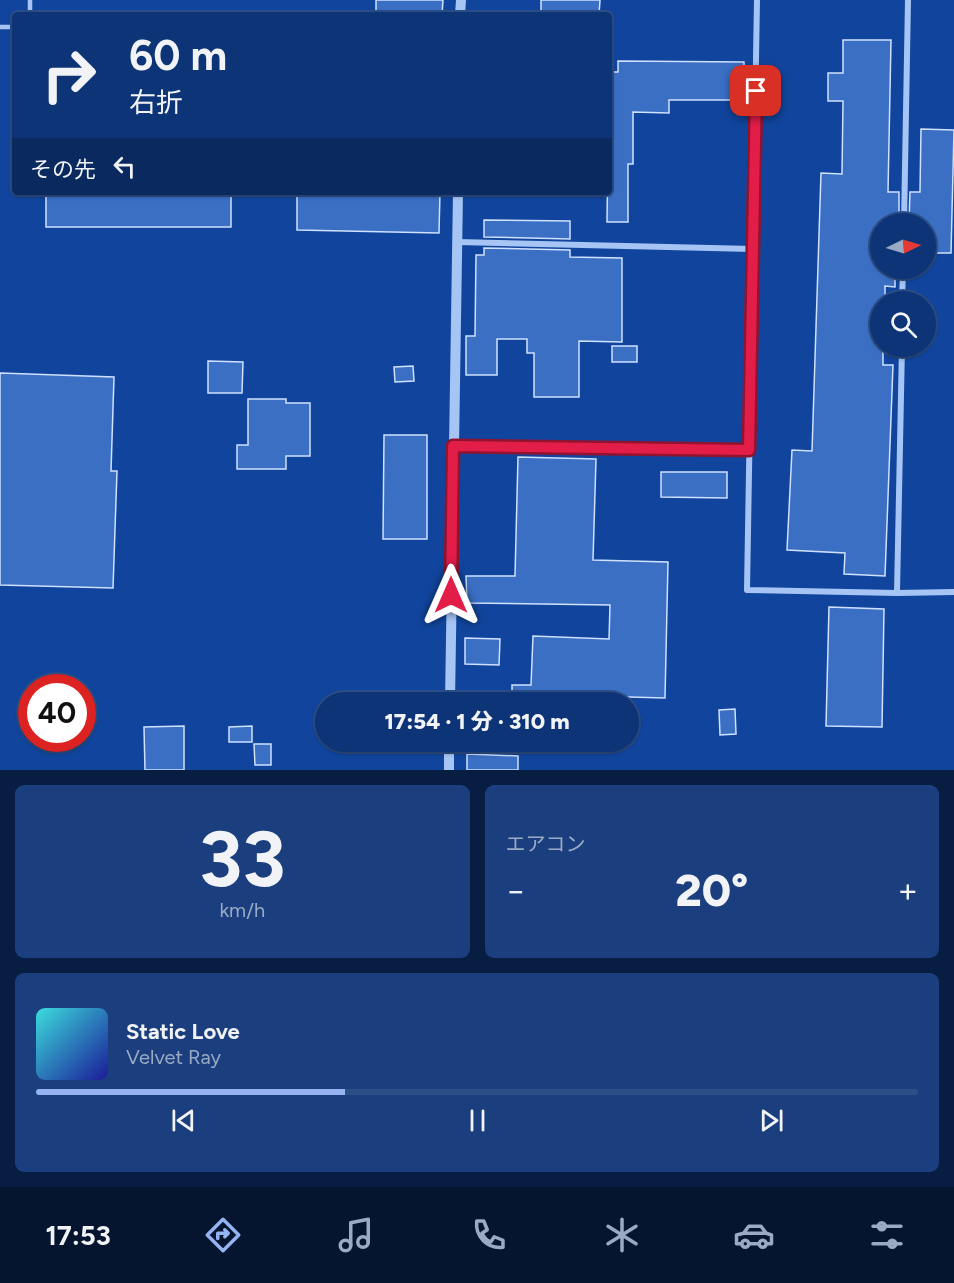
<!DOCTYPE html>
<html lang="ja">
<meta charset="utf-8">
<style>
:root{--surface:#0d3476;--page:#1b3f7e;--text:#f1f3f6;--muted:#9aaac5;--line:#2d4f88;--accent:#95b2f1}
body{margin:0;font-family:Figtree,"Noto Sans JP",sans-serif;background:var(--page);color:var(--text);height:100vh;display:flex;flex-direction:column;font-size:22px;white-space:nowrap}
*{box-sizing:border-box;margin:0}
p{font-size:20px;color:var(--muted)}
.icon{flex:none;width:33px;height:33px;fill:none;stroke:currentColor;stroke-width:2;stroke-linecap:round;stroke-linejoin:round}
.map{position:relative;height:770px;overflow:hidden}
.side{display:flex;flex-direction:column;gap:15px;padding:15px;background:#071d41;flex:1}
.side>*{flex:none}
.guide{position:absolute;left:12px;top:12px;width:600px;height:183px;border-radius:6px;box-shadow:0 2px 4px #0004,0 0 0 2px var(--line);background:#0d3476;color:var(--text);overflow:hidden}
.needle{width:39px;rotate:85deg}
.controls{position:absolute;left:870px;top:213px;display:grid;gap:12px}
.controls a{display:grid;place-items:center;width:66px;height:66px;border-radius:50%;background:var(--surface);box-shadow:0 2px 4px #0004,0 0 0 2px var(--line);font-size:30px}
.speed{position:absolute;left:18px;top:674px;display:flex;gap:12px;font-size:30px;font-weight:700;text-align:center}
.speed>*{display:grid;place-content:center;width:78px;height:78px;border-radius:50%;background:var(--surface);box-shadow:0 2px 4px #0004,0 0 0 2px var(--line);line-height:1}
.speed .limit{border:9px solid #d22;background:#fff;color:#111}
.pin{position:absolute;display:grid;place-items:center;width:51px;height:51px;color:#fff;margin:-26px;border-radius:12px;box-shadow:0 3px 9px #0006}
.me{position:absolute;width:66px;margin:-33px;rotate:0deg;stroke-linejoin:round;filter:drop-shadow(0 0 4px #0008)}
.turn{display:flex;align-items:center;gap:21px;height:126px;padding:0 18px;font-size:27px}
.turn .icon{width:78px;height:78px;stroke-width:2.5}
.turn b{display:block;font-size:42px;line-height:51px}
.then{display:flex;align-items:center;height:57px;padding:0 18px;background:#0003;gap:12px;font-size:22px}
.big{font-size:45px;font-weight:800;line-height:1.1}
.side .card{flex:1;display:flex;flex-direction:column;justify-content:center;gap:9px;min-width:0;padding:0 21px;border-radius:9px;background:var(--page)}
.side .dial{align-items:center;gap:0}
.dial b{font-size:78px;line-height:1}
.song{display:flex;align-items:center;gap:18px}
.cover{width:72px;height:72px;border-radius:9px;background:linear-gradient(135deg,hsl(180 70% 55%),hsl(240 70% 35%))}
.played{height:6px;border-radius:3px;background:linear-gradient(90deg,var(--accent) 35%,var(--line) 35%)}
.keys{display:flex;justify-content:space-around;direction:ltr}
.heat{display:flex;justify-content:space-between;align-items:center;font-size:33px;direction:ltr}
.side .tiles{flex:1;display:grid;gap:15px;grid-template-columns:1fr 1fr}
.card:last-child{grid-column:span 2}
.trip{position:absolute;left:315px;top:692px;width:324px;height:60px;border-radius:30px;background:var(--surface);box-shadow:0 2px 4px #0004,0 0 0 2px var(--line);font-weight:800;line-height:60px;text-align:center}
.tab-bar{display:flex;height:96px;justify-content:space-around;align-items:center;background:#05152f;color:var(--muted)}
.tab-bar .icon{width:42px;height:42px}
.tab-bar .on{color:var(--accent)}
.tab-bar b{font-size:27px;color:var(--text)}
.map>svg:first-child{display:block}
.building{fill:#3a6fc4;stroke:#cfe1fe;stroke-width:1.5}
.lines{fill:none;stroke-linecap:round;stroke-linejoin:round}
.service{stroke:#a6c5f5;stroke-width:4.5}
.minor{stroke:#a6c5f5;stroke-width:6}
.tertiary{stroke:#a6c5f5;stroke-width:10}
.route-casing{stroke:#92132f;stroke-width:15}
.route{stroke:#e11d48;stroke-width:10}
</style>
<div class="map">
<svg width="954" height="770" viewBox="0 0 954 770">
<rect width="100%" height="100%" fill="#11459d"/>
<path class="building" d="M 376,0 L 443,0 L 442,15 L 376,15 Z
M 541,0 L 600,0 L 599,15 L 541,15 Z
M 843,40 L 891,40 L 888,192 L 899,192 L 899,224 L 880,224 L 880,268 L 895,268 L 895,287 L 885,286 L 885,302 L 880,302 L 880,346 L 883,346 L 883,365 L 893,365 L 885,576 L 844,574 L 845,553 L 787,550 L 792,450 L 812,451 L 821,173 L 842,174 L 843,101 L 828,101 L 828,73 L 843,73 Z
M 618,61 L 744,62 L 744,100 L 669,100 L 669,113 L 633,112 L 633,164 L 628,164 L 628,222 L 607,222 L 609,72 L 618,72 Z
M 921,129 L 954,130 L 951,253 L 926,253 L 926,224 L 909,224 L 910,192 L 920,192 Z
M 46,192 L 231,192 L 231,227 L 46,227 Z
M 297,192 L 440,192 L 439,233 L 297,230 Z
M 484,220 L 570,221 L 570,239 L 484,237 Z
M 484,248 L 570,250 L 570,257 L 622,258 L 622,342 L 579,341 L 579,397 L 534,397 L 534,353 L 527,353 L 527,339 L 497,339 L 497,375 L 466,375 L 466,336 L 475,336 L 476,255 L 484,255 Z
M 612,346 L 637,346 L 637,362 L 612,362 Z
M 208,361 L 243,362 L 242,393 L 208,393 Z
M 413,366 L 414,381 L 395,382 L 394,367 Z
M 0,373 L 114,377 L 111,471 L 117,471 L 113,588 L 0,585 Z
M 248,399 L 286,399 L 286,403 L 310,403 L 310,456 L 286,456 L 286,469 L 237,469 L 237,445 L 248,445 Z
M 384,435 L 427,435 L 427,539 L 383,539 Z
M 518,457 L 596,459 L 593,560 L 668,562 L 665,698 L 593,696 L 593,702 L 512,702 L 512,685 L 531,685 L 533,636 L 609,639 L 610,605 L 467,603 L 466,576 L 515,576 Z
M 661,472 L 727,472 L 727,498 L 661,497 Z
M 829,607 L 884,609 L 882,727 L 826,726 Z
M 465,638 L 500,639 L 499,665 L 465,664 Z
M 735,709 L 736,734 L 720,735 L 719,710 Z
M 184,726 L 184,770 L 145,770 L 144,727 Z
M 252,726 L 252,742 L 229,742 L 229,727 Z
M 254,744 L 271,744 L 271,765 L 255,765 Z
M 467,754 L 518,756 L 518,770 L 467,770 Z"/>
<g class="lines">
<path class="service" d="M 30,15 L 30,0
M 0,27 L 15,27"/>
<path class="minor" d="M 757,0 L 747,590 L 897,593 L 954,592
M 904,224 L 908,0
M 457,242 L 753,249
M 902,302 L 903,268
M 453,446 L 749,450
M 897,593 L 902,346"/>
<path class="tertiary" d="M 460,15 L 461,0
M 450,702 L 458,192
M 449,770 L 449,741"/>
</g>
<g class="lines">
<g class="route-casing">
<path id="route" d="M 451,595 L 453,446 L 749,450 L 756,91"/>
</g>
<use href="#route" class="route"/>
</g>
</svg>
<div class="controls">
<a><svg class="needle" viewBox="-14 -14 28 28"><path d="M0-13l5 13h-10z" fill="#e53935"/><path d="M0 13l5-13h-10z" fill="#9aaac5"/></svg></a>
<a><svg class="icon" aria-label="search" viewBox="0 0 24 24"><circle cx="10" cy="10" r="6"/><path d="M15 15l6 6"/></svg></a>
</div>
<div class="speed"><div class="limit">40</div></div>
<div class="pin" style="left:756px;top:91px;background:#d93025"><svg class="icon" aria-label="arrive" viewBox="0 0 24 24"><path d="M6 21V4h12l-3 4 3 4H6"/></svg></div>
<svg class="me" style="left:451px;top:595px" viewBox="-20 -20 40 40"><path d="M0-17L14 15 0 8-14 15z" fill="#e11d48" stroke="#fff" stroke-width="4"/></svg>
<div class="trip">17:54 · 1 分 · 310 m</div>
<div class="guide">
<div class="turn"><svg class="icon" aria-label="right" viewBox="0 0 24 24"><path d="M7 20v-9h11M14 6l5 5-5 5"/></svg><div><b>60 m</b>右折</div></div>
<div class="then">その先<svg class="icon" aria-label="left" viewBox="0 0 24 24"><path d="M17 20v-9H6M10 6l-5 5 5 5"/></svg></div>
</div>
</div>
<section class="side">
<div class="tiles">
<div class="card dial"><b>33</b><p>km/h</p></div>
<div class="card"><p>エアコン</p>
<div class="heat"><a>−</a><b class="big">20°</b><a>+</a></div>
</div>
<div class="card">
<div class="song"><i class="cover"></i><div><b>Static Love</b><p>Velvet Ray</p></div></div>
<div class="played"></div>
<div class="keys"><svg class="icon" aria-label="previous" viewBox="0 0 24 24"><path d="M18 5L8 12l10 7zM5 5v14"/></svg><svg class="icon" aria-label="pause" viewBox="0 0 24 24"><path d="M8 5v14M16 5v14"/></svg><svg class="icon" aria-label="next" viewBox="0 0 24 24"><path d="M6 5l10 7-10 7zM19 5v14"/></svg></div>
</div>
</div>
</section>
<nav class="tab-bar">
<b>17:53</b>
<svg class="icon on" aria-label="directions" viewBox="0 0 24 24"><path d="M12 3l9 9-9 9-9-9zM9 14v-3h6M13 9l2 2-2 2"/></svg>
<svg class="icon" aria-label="music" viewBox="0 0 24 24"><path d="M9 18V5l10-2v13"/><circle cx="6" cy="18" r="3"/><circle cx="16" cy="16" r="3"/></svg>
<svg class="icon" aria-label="phone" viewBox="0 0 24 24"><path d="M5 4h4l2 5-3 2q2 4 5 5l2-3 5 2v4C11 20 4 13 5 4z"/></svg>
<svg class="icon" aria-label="climate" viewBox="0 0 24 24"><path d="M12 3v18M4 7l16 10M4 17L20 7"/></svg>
<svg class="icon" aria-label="car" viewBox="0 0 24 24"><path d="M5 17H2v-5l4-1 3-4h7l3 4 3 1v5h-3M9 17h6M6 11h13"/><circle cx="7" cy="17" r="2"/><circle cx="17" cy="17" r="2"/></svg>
<svg class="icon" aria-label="filters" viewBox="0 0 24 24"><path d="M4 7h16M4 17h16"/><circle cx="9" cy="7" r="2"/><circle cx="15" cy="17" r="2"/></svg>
</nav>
